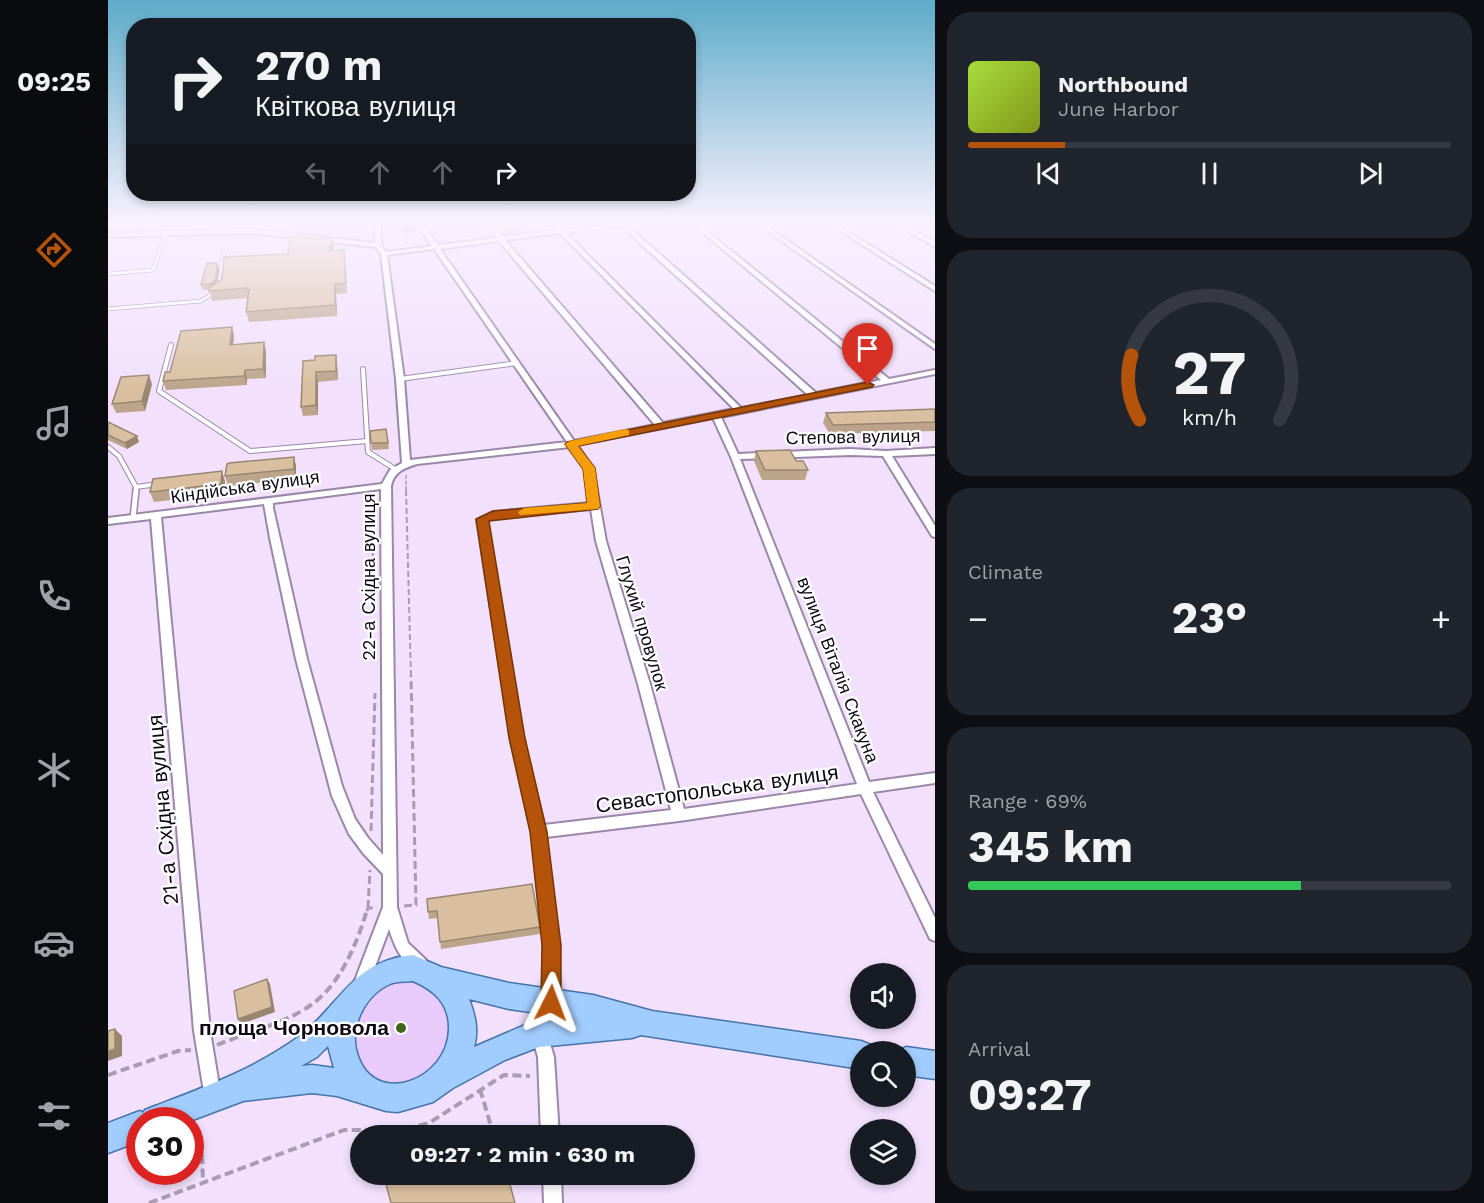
<!DOCTYPE html>
<meta charset="utf-8">
<style>
:root{--surface:#171b24;--page:#20242c;--text:#f1f3f6;--muted:#9ea1a6;--line:#363941;--accent:#b45309}
body{margin:0;font-family:"Work Sans",sans-serif;background:var(--page);color:var(--text);height:100vh;display:flex;flex-direction:column;font-size:22px;white-space:nowrap}
*{box-sizing:border-box;margin:0}
p{font-size:20px;color:var(--muted)}
.icon{flex:none;width:33px;height:33px;fill:none;stroke:currentColor;stroke-width:2;stroke-linecap:round;stroke-linejoin:round}
.map{position:relative;flex:1;overflow:hidden}
.panel{display:flex;flex-direction:column;gap:12px;padding:12px;background:#0d0f14;width:549px}
.panel>*{flex:none}
.banner{position:absolute;left:18px;top:18px;width:570px;height:183px;border-radius:24px;box-shadow:0 3px 9px #0003;background:#171b24;color:var(--text);overflow:hidden}
.buttons{position:absolute;left:742px;top:963px;display:grid;gap:12px}
.buttons a{display:grid;place-items:center;width:66px;height:66px;border-radius:50%;background:var(--surface);box-shadow:0 3px 9px #0003;font-size:30px}
.speed{position:absolute;left:18px;top:1107px;display:flex;gap:12px;font-size:30px;font-weight:700;text-align:center}
.speed>*{display:grid;place-content:center;width:78px;height:78px;border-radius:50%;background:var(--surface);box-shadow:0 3px 9px #0003;line-height:1}
.speed .limit{border:9px solid #d22;background:#fff;color:#111}
.pin{position:absolute;display:grid;place-items:center;width:51px;height:51px;color:#fff;margin:-62px -26px;border-radius:50% 50% 50% 0;rotate:-45deg;box-shadow:0 0 6px #0007}
.pin .icon{rotate:45deg}
.me{position:absolute;width:66px;margin:-33px;rotate:3deg;stroke-linejoin:round;filter:drop-shadow(0 0 4px #0008)}
.turn{display:flex;align-items:center;gap:21px;height:126px;padding:0 30px;font-size:27px}
.turn .icon{width:78px;height:78px;stroke-width:2.5}
.turn b{display:block;font-size:42px;line-height:51px}
.lanes{display:flex;align-items:center;height:57px;padding:0 30px;background:#0003;justify-content:center;gap:30px;direction:ltr}
.lanes .off{opacity:.35}
.big{font-size:45px;font-weight:700;line-height:1.1}
.panel .tile{flex:1;display:flex;flex-direction:column;justify-content:center;gap:9px;min-width:0;padding:0 21px;border-radius:24px;background:var(--page)}
.panel .dial{align-items:center;gap:0}
.dial svg{height:156px;overflow:visible;fill:none;stroke:var(--line);stroke-width:7;stroke-linecap:round;text-anchor:middle}
.dial text{fill:var(--text);stroke:none}
.song{display:flex;align-items:center;gap:18px}
.cover{width:72px;height:72px;border-radius:9px;background:linear-gradient(135deg,hsl(80 70% 55%),hsl(70 70% 35%))}
.played{height:6px;border-radius:3px;background:linear-gradient(90deg,var(--accent) 20%,var(--line) 20%)}
.keys{display:flex;justify-content:space-around;direction:ltr}
.heat{display:flex;justify-content:space-between;align-items:center;font-size:33px;direction:ltr}
.charge{height:9px;border-radius:4px;background:linear-gradient(90deg,#34c759 69%,var(--line) 0)}
.trip{position:absolute;left:242px;top:1125px;width:345px;height:60px;border-radius:30px;background:var(--surface);box-shadow:0 3px 9px #0003;font-weight:700;line-height:60px;text-align:center}
main{display:flex;flex:1;min-height:0}
.tabs{display:flex;flex-direction:column;width:108px;justify-content:space-around;align-items:center;background:#090b0e;color:var(--muted)}
.tabs .icon{width:42px;height:42px}
.tabs .active{color:var(--accent)}
.tabs b{font-size:27px;color:var(--text)}
.map>svg:first-child{display:block}
.green{fill:#e8cafb}
.lines{fill:none;stroke-linecap:round;stroke-linejoin:round}
.service-far2-casing{stroke:#9b87a8;stroke-width:4.5}
.service-far1-casing{stroke:#9b87a8;stroke-width:6}
.service-casing{stroke:#9b87a8;stroke-width:8}
.minor-casing{stroke:#9b87a8;stroke-width:4}
.primary-casing{stroke:#4573ab;stroke-width:3}
.path-far3{stroke:#aa9bb3;stroke-width:1.5;stroke-dasharray:4 1.5;stroke-linecap:butt}
.path-far2{stroke:#aa9bb3;stroke-width:2;stroke-dasharray:6 3;stroke-linecap:butt}
.path-far1{stroke:#aa9bb3;stroke-width:3;stroke-dasharray:8 4;stroke-linecap:butt}
.path{stroke:#aa9bb3;stroke-width:4;stroke-dasharray:9 4.5;stroke-linecap:butt}
.service-far2{stroke:#fff;stroke-width:3}
.service-far1{stroke:#fff;stroke-width:4}
.service{stroke:#fff;stroke-width:5}
.minor{fill:#fff;fill-rule:evenodd}
.primary{fill:#a1cdfe;fill-rule:evenodd}
.wall{fill:#bba489}
.shaded-wall{fill:#98866f}
.building{fill:#d9bf9f;stroke:#98866f;stroke-width:1.5}
.route{fill:#b45309;stroke:#753606;stroke-width:1.5}
.slow{fill:#f59e0b}
.poi-dot{fill:#40641c;stroke:#fff;stroke-width:2}
.labels{text-anchor:middle;stroke-width:4.5;stroke-linejoin:round;paint-order:stroke}
.street-label{font-size:18px;fill:#0f0814;stroke:#fff}
.near-street-label{font-size:21px;fill:#0f0814;stroke:#fff}
.near-poi-label{font-size:21px;font-weight:bold;fill:#0f0814;stroke:#fff;text-anchor:end}
</style>
<main>
<nav class="tabs">
<b>09:25</b>
<svg class="icon active" aria-label="directions" viewBox="0 0 24 24"><path d="M12 3l9 9-9 9-9-9zM9 14v-3h6M13 9l2 2-2 2"/></svg>
<svg class="icon" aria-label="music" viewBox="0 0 24 24"><path d="M9 18V5l10-2v13"/><circle cx="6" cy="18" r="3"/><circle cx="16" cy="16" r="3"/></svg>
<svg class="icon" aria-label="phone" viewBox="0 0 24 24"><path d="M5 4h4l2 5-3 2q2 4 5 5l2-3 5 2v4C11 20 4 13 5 4z"/></svg>
<svg class="icon" aria-label="climate" viewBox="0 0 24 24"><path d="M12 3v18M4 7l16 10M4 17L20 7"/></svg>
<svg class="icon" aria-label="car" viewBox="0 0 24 24"><path d="M5 17H2v-5l4-1 3-4h7l3 4 3 1v5h-3M9 17h6M6 11h13"/><circle cx="7" cy="17" r="2"/><circle cx="17" cy="17" r="2"/></svg>
<svg class="icon" aria-label="filters" viewBox="0 0 24 24"><path d="M4 7h16M4 17h16"/><circle cx="9" cy="7" r="2"/><circle cx="15" cy="17" r="2"/></svg>
</nav>
<div class="map">
<svg width="827" height="1203" viewBox="0 0 827 1203">
<rect width="100%" height="100%" fill="#f2e0fd"/>
<path class="green" d="M 291,977 L 322,984 L 341,1010 L 341,1045 L 332,1062 L 318,1075 L 301,1083 L 284,1085 L 267,1080 L 254,1070 L 245,1056 L 243,1021 L 261,991 Z"/>
<g class="lines">
<g class="service-far2-casing">
<path id="service-far2" d="M 0,274 L 45,270 L 58,233
M 115,281 L 116,276 L 113,273 L 116,253
M 0,309 L 93,301 L 107,292"/>
</g>
<g class="service-far1-casing">
<path id="service-far1" d="M 63,345 L 51,391 L 142,451 L 259,441
M 255,369 L 260,452 L 287,469
M 292,379 L 409,363
M 0,447 L 11,456 L 28,487 L 28,491
M 28,487 L 50,484"/>
</g>
<g class="service-casing">
<path id="service" d="M 25,518 L 28,490"/>
</g>
<g class="minor-casing">
<path id="minor" d="M 267,223 L 273,223 L 273,245 L 278,252 L 324,246 L 308,223 L 314,223 L 330,245 L 389,238 L 376,223 L 382,223 L 394,237 L 449,230 L 442,223 L 448,223 L 455,230 L 510,223 L 523,223 L 519,225 L 708,393 L 773,380 L 583,223 L 589,223 L 781,379 L 827,370 L 827,374 L 613,417 L 630,454 L 742,449 L 778,451 L 827,448 L 827,454 L 784,456 L 827,526 L 827,537 L 824,536 L 775,456 L 742,455 L 632,459 L 761,782 L 827,773 L 827,783 L 765,792 L 827,918 L 827,941 L 822,939 L 753,794 L 571,821 L 438,837 L 450,945 L 451,1003 L 448,1008 L 443,1011 L 438,1008 L 435,1003 L 436,945 L 424,832 L 403,738 L 369,520 L 385,512 L 482,503 L 477,468 L 462,447 L 309,464 C 296,468 286,472 283,486 L 289,907 L 300,943 L 318,960 L 320,965 L 318,970 L 313,972 C 294,965 287,947 281,929 L 259,988 L 254,991 L 249,988 L 246,983 L 275,907 L 275,874 L 255,853 L 241,834 L 224,796 L 188,659 L 162,538 L 156,504 L 53,517 L 102,1031 L 113,1098 L 111,1104 L 105,1106 L 99,1104 L 97,1098 L 86,1031 L 43,519 L 0,524 L 0,518 L 274,484 L 282,470 L 294,463 L 288,379 L 273,254 L 268,247 L 142,233 L 0,237 L 0,233 L 142,229 L 267,243 ZM 513,226 L 700,395 L 633,408 L 458,233 ZM 452,233 L 626,409 L 555,423 L 397,240 ZM 391,241 L 547,425 L 466,441 L 332,249 ZM 326,249 L 459,442 L 302,460 L 296,379 L 279,255 ZM 605,418 L 623,457 L 749,784 L 576,809 L 542,684 L 498,541 L 485,468 L 469,445 ZM 273,489 L 275,855 L 260,838 L 247,819 L 234,786 L 199,659 L 165,508 L 165,503 ZM 483,509 L 488,541 L 530,684 L 563,810 L 436,825 L 415,738 L 379,521 L 387,518 Z
M 648,223 L 654,223 L 827,344 L 827,349 Z
M 720,223 L 726,223 L 827,286 L 827,291 Z
M 786,223 L 792,223 L 827,242 L 827,247 Z
M 431,1025 L 437,1027 L 446,1057 L 451,1136 L 433,1136 L 430,1057 L 423,1033 L 425,1027 Z
M 435,1174 L 453,1174 L 454,1203 L 436,1203 Z"/>
</g>
<g class="primary-casing">
<path id="primary" d="M 305,955 L 333,967 L 401,983 L 485,995 L 544,1011 L 753,1041 L 763,1045 L 765,1052 L 753,1052 L 753,1069 L 533,1035 L 524,1038 L 431,1047 L 397,1060 L 345,1088 L 325,1102 L 290,1112 L 278,1111 L 229,1096 L 204,1093 L 135,1101 L 82,1121 L 32,1120 L 32,1141 L 0,1153 L 0,1123 L 32,1111 L 35,1113 L 37,1110 L 47,1106 C 97,1087 144,1070 189,1038 C 234,1005 242,961 305,955 ZM 305,981 C 326,990 341,1003 341,1028 C 341,1081 265,1109 249,1053 C 241,1027 257,995 282,984 C 289,981 298,982 305,981 ZM 361,999 L 401,1009 L 457,1017 L 431,1019 L 366,1047 C 371,1030 367,1015 361,999 ZM 220,1046 L 226,1068 L 204,1065 L 193,1066 L 209,1057 Z
M 798,1047 L 827,1051 L 827,1079 L 798,1075 L 798,1052 L 788,1052 Z"/>
</g>
<path class="path-far3" d="M 298,475 L 298,491"/>
<path class="path-far2" d="M 298,490 L 303,678
M 263,498 L 266,591"/>
<path class="path-far1" d="M 263,831 L 267,693
M 296,906 L 308,905 L 303,676
M 260,908 L 262,870
M 259,911 L 260,908 L 269,908"/>
<path class="path" d="M 109,1045 C 140,1032 176,1024 203,1005 C 233,984 249,943 259,910
M 0,1075 L 70,1051 L 83,1050
M 372,1089 L 386,1136
M 94,1155 L 95,1182
M 41,1203 L 236,1130 L 293,1130 L 321,1123 L 396,1075 L 422,1076"/>
<use href="#service-far2" class="service-far2"/>
<use href="#service-far1" class="service-far1"/>
<use href="#service" class="service"/>
<use href="#minor" class="minor"/>
<use href="#primary" class="primary"/>
</g>
<path class="wall" d="M 59,223 L 75,223 L 75,224 L 60,225 Z
M 99,223 L 148,223 L 100,226 Z
M 287,223 L 307,223 L 308,232 L 295,234 Z
M 390,223 L 405,223 L 410,233 L 400,234 Z
M 198,238 L 226,247 L 225,251 L 236,250 L 239,293 L 228,294 L 229,316 L 141,322 L 138,312 L 140,298 L 104,301 L 101,290 L 95,290 L 93,285 L 109,263 L 111,268 L 110,282 L 180,254 Z
M 124,327 L 126,336 L 125,345 L 158,351 L 158,378 L 139,379 L 139,385 L 58,390 L 55,381 L 62,372 Z
M 228,355 L 229,364 L 230,380 L 210,382 L 210,415 L 195,416 L 193,407 L 207,360 Z
M 44,384 L 37,411 L 8,413 L 4,404 Z
M 827,409 L 827,431 L 722,434 L 715,423 L 718,413 Z
M 0,422 L 31,442 L 19,449 L 0,440 Z
M 278,429 L 281,449 L 264,450 L 262,431 Z
M 648,451 L 688,461 L 700,470 L 697,480 L 654,480 L 646,461 Z
M 186,457 L 188,466 L 188,479 L 120,486 L 117,476 Z
M 117,481 L 116,494 L 46,502 L 42,492 Z
M 319,899 L 432,927 L 432,934 L 333,949 L 330,918 L 321,919 Z"/>
<path class="shaded-wall" d="M 308,224 L 308,232 L 295,234 L 294,226 Z
M 410,229 L 410,233 L 400,234 L 400,231 Z
M 225,238 L 226,247 L 222,261 L 221,251 Z
M 109,263 L 111,268 L 109,286 L 104,290 L 102,284 Z
M 227,284 L 228,294 L 229,316 L 227,305 Z
M 124,327 L 126,336 L 124,354 L 122,345 Z
M 156,342 L 158,351 L 158,378 L 155,369 Z
M 228,355 L 229,364 L 230,380 L 228,371 Z
M 137,370 L 139,379 L 139,385 L 136,376 Z
M 208,372 L 210,382 L 210,415 L 208,405 Z
M 41,375 L 44,384 L 37,411 L 34,401 Z
M 29,436 L 31,442 L 19,449 L 17,443 Z
M 186,457 L 188,466 L 188,479 L 186,469 Z
M 114,471 L 117,481 L 116,494 L 113,484 Z
M 159,979 L 162,984 L 167,1012 L 133,1024 L 130,1019 Z
M 7,1029 L 14,1036 L 14,1056 L 0,1061 L 0,1051 Z"/>
<path class="building" d="M 292,223 L 307,223 L 308,224 L 294,226 Z
M 393,223 L 405,223 L 410,229 L 400,231 Z
M 198,236 L 197,238 L 225,238 L 221,251 L 236,250 L 238,283 L 227,284 L 227,305 L 138,312 L 141,290 L 139,290 L 139,288 L 101,291 L 101,288 L 114,279 L 116,257 L 180,254 L 182,237 Z
M 99,263 L 109,263 L 108,280 L 102,284 L 93,285 Z
M 124,327 L 122,345 L 156,342 L 155,369 L 137,370 L 136,376 L 55,381 L 57,372 L 62,372 L 73,331 Z
M 228,355 L 228,371 L 208,372 L 208,405 L 193,407 L 195,361 L 207,360 L 207,356 Z
M 41,375 L 34,401 L 4,404 L 13,377 Z
M 827,409 L 827,422 L 725,425 L 718,413 Z
M 0,422 L 29,436 L 17,443 L 0,435 Z
M 278,429 L 280,443 L 263,443 L 262,431 Z
M 682,450 L 688,461 L 695,461 L 700,470 L 657,470 L 648,451 Z
M 186,457 L 186,469 L 117,476 L 119,464 L 121,463 Z
M 114,471 L 113,484 L 42,492 L 45,479 Z
M 424,884 L 432,927 L 332,942 L 329,911 L 320,912 L 319,899 Z
M 159,979 L 164,1007 L 130,1019 L 126,991 Z
M 7,1029 L 7,1049 L 0,1051 L 0,1031 Z
M 386,1132 L 387,1136 L 377,1136 Z
M 304,1174 L 399,1174 L 407,1203 L 283,1203 L 278,1184 Z"/>
<linearGradient id="sky" x2="0" y2="1"><stop stop-color="#5dabc9"/><stop offset="0.57" stop-color="#f9f1fe"/><stop offset="1" stop-color="#f9f1fe" stop-opacity="0"/></linearGradient>
<rect width="827" height="391" fill="url(#sky)"/>
<path class="route" d="M 760,382 L 766,385 L 764,387 L 470,446 L 487,468 L 492,506 L 490,509 L 381,521 L 417,738 L 439,832 L 453,945 L 453,1003 L 450,1010 L 443,1013 L 436,1010 L 433,1003 L 434,945 L 422,832 L 401,738 L 368,519 L 385,511 L 479,503 L 475,469 L 457,444 L 459,442 Z"/>
<path class="slow" d="M 517,429 L 521,430 L 521,435 L 470,446 L 487,468 L 492,506 L 490,509 L 412,515 L 410,512 L 416,508 L 479,503 L 475,469 L 457,444 L 462,441 Z"/>
<circle class="poi-dot" cx="293" cy="1028" r="6"/>
<g class="labels">
<g class="street-label">
<text transform="translate(745 437) rotate(-1)" y="6">Степова вулиця</text>
<text transform="translate(137 487) rotate(-8)" y="6">Кіндійська вулиця</text>
<text transform="translate(261 577) rotate(-90)" y="6">22-а Східна вулиця</text>
<text transform="translate(534 623) rotate(73)" y="6">Глухий провулок</text>
<text transform="translate(730 670) rotate(69)" y="6">вулиця Віталія Скакуна</text>
</g>
<g class="near-street-label">
<text transform="translate(609 789) rotate(-8)" y="7">Севастопольська вулиця</text>
<text transform="translate(55 810) rotate(-95)" y="7">21-а Східна вулиця</text>
</g>
<g class="near-poi-label">
<text x="281" y="1035">площа Чорновола</text>
</g>
</g>
</svg>
<div class="buttons">
<a><svg class="icon" aria-label="sound" viewBox="0 0 24 24"><path d="M4 9h4l5-4v14l-5-4H4zM17 9q2 3 0 6"/></svg></a>
<a><svg class="icon" aria-label="search" viewBox="0 0 24 24"><circle cx="10" cy="10" r="6"/><path d="M15 15l6 6"/></svg></a>
<a><svg class="icon" aria-label="layers" viewBox="0 0 24 24"><path d="M12 4l9 5-9 5-9-5zM3 14l9 5 9-5"/></svg></a>
</div>
<div class="speed"><div class="limit">30</div></div>
<div class="pin" style="left:760px;top:385px;background:#d93025"><svg class="icon" aria-label="arrive" viewBox="0 0 24 24"><path d="M6 21V4h12l-3 4 3 4H6"/></svg></div>
<svg class="me" style="left:443px;top:1003px" viewBox="-20 -20 40 40"><path d="M0-17L14 15 0 8-14 15z" fill="#b45309" stroke="#fff" stroke-width="4"/></svg>
<div class="trip">09:27 · 2 min · 630 m</div>
<div class="banner">
<div class="turn"><svg class="icon" aria-label="right" viewBox="0 0 24 24"><path d="M7 20v-9h11M14 6l5 5-5 5"/></svg><div><b>270 m</b>Квіткова вулиця</div></div>
<div class="lanes"><svg class="icon off" aria-label="left" viewBox="0 0 24 24"><path d="M17 20v-9H6M10 6l-5 5 5 5"/></svg><svg class="icon off" aria-label="ahead" viewBox="0 0 24 24"><path d="M12 20V5M6 11l6-6 6 6"/></svg><svg class="icon off" aria-label="ahead" viewBox="0 0 24 24"><path d="M12 20V5M6 11l6-6 6 6"/></svg><svg class="icon" aria-label="right" viewBox="0 0 24 24"><path d="M7 20v-9h11M14 6l5 5-5 5"/></svg></div>
</div>
</div>
<section class="panel">
<div class="tile">
<div class="song"><i class="cover"></i><div><b>Northbound</b><p>June Harbor</p></div></div>
<div class="played"></div>
<div class="keys"><svg class="icon" aria-label="previous" viewBox="0 0 24 24"><path d="M18 5L8 12l10 7zM5 5v14"/></svg><svg class="icon" aria-label="pause" viewBox="0 0 24 24"><path d="M8 5v14M16 5v14"/></svg><svg class="icon" aria-label="next" viewBox="0 0 24 24"><path d="M6 5l10 7-10 7zM19 5v14"/></svg></div>
</div>
<div class="tile dial"><svg viewBox="0 0 100 80">
<path d="M14 69A42 42 0 1 1 86 69"/>
<path d="M14 69A42 42 0 0 1 10 36" stroke="#b45309"/>
<text x="50" y="56" font-size="32" font-weight="700">27</text>
<text x="50" y="72" font-size="11">km/h</text>
</svg></div>
<div class="tile"><p>Climate</p>
<div class="heat"><a>−</a><b class="big">23°</b><a>+</a></div>
</div>
<div class="tile"><p>Range · 69%</p><b class="big">345 km</b><div class="charge"></div></div>
<div class="tile"><p>Arrival</p><b class="big">09:27</b></div>
</section>
</main>
